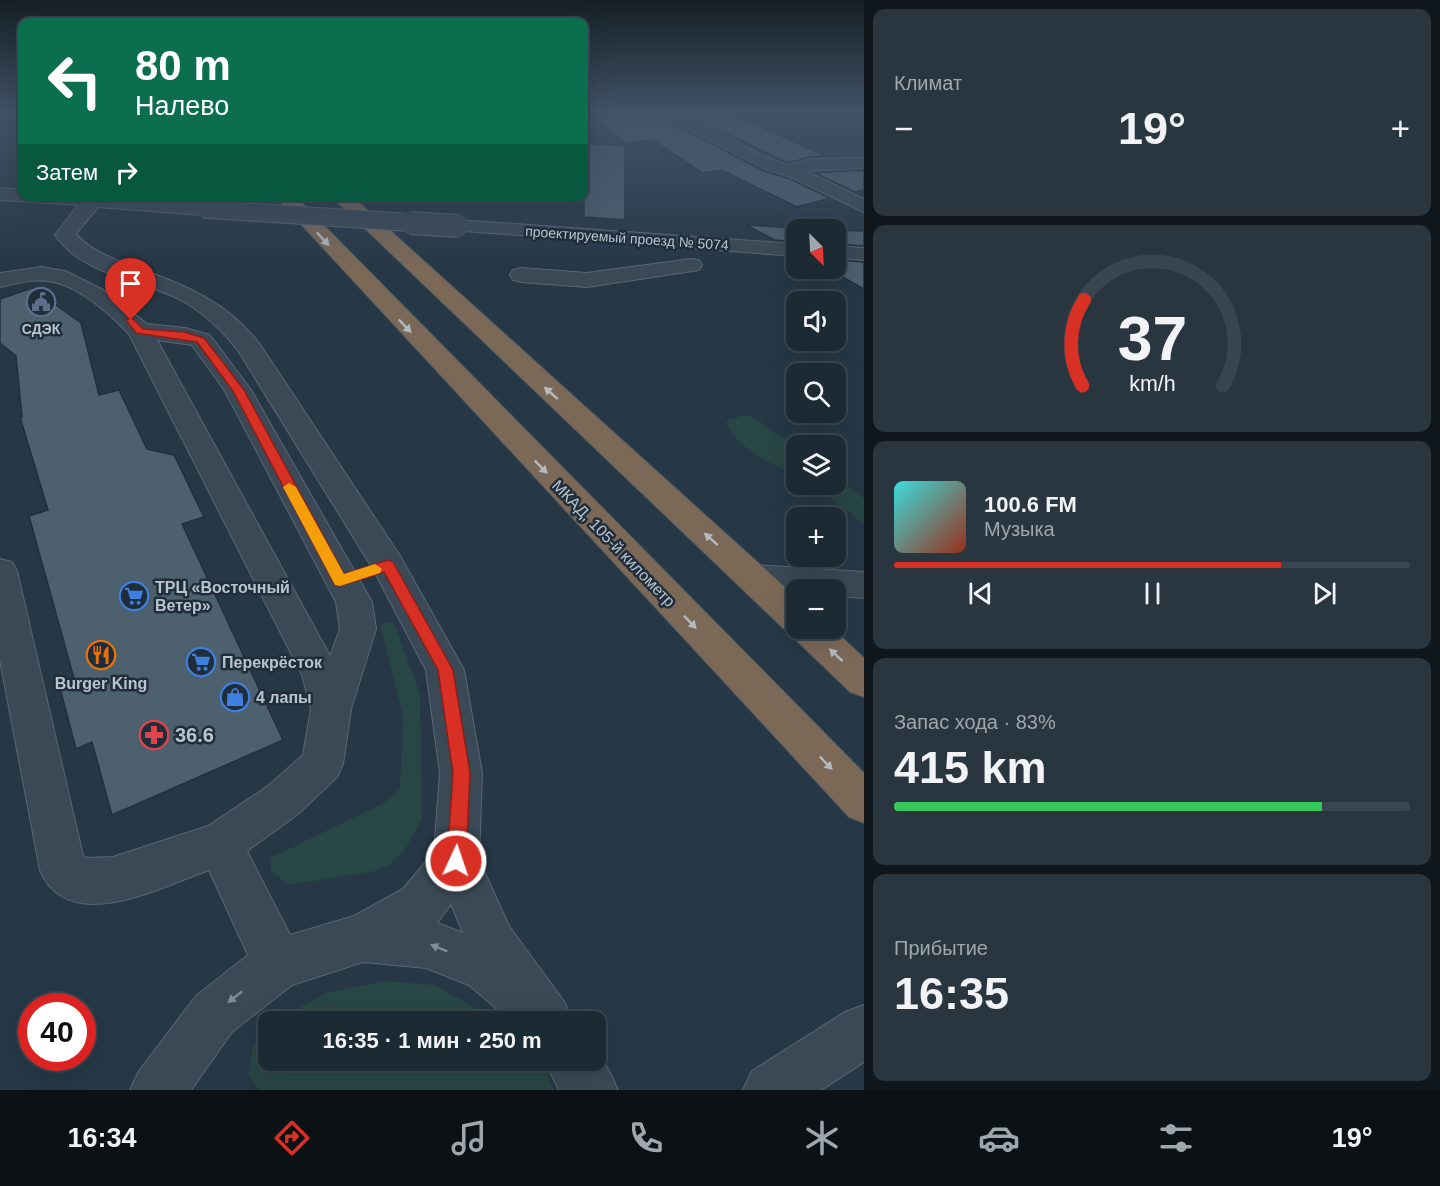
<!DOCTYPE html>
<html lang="ru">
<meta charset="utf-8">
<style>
:root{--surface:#1c2a34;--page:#293640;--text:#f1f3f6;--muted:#a0a7ac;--line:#3a464f;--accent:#d93025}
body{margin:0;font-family:Helvetica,sans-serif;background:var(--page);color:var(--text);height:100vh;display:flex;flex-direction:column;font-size:22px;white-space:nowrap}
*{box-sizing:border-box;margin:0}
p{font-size:20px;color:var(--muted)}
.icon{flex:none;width:33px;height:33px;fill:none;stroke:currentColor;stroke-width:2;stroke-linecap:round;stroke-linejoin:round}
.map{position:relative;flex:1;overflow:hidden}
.sheet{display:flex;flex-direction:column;gap:9px;padding:9px;background:#0f171d;width:576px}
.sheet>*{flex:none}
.guide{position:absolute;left:18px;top:18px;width:570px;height:183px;border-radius:12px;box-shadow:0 6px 24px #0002,0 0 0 2px var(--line);background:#0b6e4f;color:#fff;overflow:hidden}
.needle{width:39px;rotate:156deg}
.fabs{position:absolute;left:786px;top:219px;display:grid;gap:12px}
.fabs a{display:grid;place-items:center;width:60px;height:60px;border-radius:12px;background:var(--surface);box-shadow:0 6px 24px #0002,0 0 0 2px var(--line);font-size:30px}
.speed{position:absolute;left:18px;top:993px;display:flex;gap:12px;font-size:30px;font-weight:700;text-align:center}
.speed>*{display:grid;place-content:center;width:78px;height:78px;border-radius:50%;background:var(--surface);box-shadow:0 6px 24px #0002,0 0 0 2px var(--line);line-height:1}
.speed .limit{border:9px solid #d22;background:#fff;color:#111}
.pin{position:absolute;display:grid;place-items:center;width:51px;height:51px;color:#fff;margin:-62px -26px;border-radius:50% 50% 50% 0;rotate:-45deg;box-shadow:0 0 6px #0007}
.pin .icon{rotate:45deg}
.me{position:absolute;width:66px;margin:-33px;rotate:3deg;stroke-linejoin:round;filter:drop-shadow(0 0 4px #0008)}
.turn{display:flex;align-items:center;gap:21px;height:126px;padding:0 18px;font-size:27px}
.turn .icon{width:78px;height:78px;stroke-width:2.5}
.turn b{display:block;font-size:42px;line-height:51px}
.then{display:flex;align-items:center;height:57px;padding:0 18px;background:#0003;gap:12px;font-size:22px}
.big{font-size:45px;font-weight:700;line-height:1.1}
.sheet .widget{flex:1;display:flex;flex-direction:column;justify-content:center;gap:9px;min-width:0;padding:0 21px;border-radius:12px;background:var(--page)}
.sheet .dial{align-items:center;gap:0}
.dial svg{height:156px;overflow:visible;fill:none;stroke:var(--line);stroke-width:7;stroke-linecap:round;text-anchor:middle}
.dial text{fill:var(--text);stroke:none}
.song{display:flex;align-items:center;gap:18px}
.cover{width:72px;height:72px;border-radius:9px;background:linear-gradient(135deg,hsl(180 70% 55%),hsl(10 70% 35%))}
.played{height:6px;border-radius:3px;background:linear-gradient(90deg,var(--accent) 75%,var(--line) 75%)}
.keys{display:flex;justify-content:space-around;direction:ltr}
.heat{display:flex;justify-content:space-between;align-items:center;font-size:33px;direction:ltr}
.charge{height:9px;border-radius:4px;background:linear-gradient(90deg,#34c759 83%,var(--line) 0)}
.trip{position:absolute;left:258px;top:1011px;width:348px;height:60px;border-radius:12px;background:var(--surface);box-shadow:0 6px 24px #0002,0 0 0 2px var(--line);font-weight:700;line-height:60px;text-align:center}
.dock{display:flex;height:96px;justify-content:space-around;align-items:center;background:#0b1115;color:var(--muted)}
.dock .icon{width:42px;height:42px}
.dock .active{color:var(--accent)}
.dock b{font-size:27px;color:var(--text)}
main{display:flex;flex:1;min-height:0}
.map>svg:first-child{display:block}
.green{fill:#284645}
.building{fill:#4c606e;stroke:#21303c;stroke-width:1.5}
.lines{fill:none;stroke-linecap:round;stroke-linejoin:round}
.minor-casing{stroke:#596772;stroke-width:2}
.highway-casing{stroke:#45545f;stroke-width:2}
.minor{fill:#3a4955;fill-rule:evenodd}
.highway{fill:#7b6857;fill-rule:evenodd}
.minor-bridge-far1-casing{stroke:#596772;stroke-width:19;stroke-linecap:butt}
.minor-bridge-casing{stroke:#596772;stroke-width:24;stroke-linecap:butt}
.minor-bridge-far1{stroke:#3a4955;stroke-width:17}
.minor-bridge{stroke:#3a4955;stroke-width:22}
.oneway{fill:#b2bbc2}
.oneway2{fill:#7f8d98}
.route{fill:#d93025;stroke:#8d1f18;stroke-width:1.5}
.slow{fill:#f59e0b}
.labels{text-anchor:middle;stroke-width:5;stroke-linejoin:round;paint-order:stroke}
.far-street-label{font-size:14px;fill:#b8c4ce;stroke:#1f2e3a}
.far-poi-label{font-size:14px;font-weight:bold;fill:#b8c4ce;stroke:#1f2e3a}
.street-label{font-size:16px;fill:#b8c4ce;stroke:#1f2e3a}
.poi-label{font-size:16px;font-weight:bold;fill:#b8c4ce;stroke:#1f2e3a;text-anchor:start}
.near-poi-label{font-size:20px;font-weight:bold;fill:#b8c4ce;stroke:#1f2e3a;text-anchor:start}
</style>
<main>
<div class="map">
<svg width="864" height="1090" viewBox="0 0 864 1090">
<rect width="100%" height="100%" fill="#263846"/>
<path class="green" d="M 745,415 L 753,417 L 796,447 L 796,474 C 769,464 741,450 726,424 L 728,420 Z
M 836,477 L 864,498 L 864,524 L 813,485 L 836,484 Z
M 388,622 L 394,623 L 420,694 L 422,818 L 405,850 L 389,865 L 375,871 L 289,885 L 271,871 L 270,858 L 384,803 L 400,789 L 403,717 L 381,628 L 383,624 Z
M 384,981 L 434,985 L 499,1021 L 276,1021 L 326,993 Z
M 268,1026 L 268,1060 L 534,1061 L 547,1075 L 554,1090 L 259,1090 L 248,1074 L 253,1044 Z"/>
<path class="building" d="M 587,113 L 645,113 L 691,133 L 764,171 L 790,179 L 830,198 L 797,207 L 722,170 L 703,173 L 651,139 L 628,144 Z
M 672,113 L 730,113 L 826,156 L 809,157 L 788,163 L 704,123 Z
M 584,143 L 625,146 L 625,220 L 584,217 Z
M 864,170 L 864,190 L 855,192 L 815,173 Z
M 746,225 L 835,230 L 796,230 L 796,242 L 775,240 Z
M 836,230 L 864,231 L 864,246 L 836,244 Z
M 836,260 L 864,262 L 864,289 L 827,268 L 836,268 Z
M 32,288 L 81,323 L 99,395 L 119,390 L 147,449 L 174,455 L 204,517 L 182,524 L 283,740 L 112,815 L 92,742 L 76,749 L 60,688 L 75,682 L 29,516 L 48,510 L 20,417 L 22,417 L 16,356 L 0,343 L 0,299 Z"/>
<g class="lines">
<g class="minor-casing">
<path id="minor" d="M 647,113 C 705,113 736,149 788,165 L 810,159 L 864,158 L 864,168 L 806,171 L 864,199 L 864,212 L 791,177 L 765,169 L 692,131 Z
M 0,188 L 22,190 L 22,196 L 115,196 L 203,203 L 213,209 L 203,215 L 98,207 L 76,234 C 91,251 115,260 136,267 C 186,286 231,303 263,349 L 400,556 L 464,670 L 482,773 L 479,860 L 509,926 L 565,1003 L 572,1022 L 515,1022 L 510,1015 L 497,1009 L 469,985 L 426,968 L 363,962 L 292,985 L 232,1032 L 191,1090 L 130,1090 L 139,1071 L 196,996 L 248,955 L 209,870 C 161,887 68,937 40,870 L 0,660 L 0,559 L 12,562 L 17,571 L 83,856 L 87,858 L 113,857 L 208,826 L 268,786 L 303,755 L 311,709 L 302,675 L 129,334 C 109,313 77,284 47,281 C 31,279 15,284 0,287 L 0,273 L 41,267 L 65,271 L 105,291 L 147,324 L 185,328 L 210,335 L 251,390 L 372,602 L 376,629 L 351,709 L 343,764 L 337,777 L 298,814 L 247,851 L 290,935 L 354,916 L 403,889 L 434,852 L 440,773 L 426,670 L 373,569 L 239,352 C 223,331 204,313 181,300 C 140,279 82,275 55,235 L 78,205 L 0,200 ZM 157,340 L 192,345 L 225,391 L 336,602 L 340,629 L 330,656 ZM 451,904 L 463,933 L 437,923 Z
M 458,220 L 796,244 L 796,256 L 451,230 L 448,226 L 451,222 Z
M 836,246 L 864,248 L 864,260 L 836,258 Z
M 691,259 L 699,260 L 702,265 L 699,270 L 587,287 L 521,282 L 513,280 L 510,275 L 513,270 L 521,268 L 587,273 Z
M 754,565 L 864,572 L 864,598 L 836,596 L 836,590 L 796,590 L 796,593 L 754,591 L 742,587 L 737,578 L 742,569 Z
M 864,1005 L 864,1062 L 821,1090 L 743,1090 L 752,1071 L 845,1012 Z
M 596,1049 L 609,1071 L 618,1090 L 559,1090 L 544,1060 L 596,1060 Z"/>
</g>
<g class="highway-casing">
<path id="highway" d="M 275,196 L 295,196 L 864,773 L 864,823 L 849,817 Z
M 331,196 L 352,196 L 796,597 L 796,628 L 832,628 L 864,658 L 864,697 L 850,692 L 794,638 L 790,630 L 783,628 Z"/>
</g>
<use href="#minor" class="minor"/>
<use href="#highway" class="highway"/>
<g class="minor-bridge-far1-casing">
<path id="minor-bridge-far1" d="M 203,209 L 432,224"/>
</g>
<g class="minor-bridge-casing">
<path id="minor-bridge" d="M 410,223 L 458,226"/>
</g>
<use href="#minor-bridge-far1" class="minor-bridge-far1"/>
<use href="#minor-bridge" class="minor-bridge"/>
</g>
<defs><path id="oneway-solid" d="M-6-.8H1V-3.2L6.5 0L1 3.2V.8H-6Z" transform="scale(1.5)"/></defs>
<g class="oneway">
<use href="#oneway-solid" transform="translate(323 239) rotate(47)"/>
<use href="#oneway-solid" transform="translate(405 326) rotate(46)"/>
<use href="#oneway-solid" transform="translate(551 393) rotate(-138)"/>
<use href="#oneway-solid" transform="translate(541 467) rotate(46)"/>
<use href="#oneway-solid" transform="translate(711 539) rotate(-138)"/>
<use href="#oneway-solid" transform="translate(690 622) rotate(46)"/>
<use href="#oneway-solid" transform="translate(836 655) rotate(-137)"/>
<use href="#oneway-solid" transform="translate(826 763) rotate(46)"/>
</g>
<g class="oneway2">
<use href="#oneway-solid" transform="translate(439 948) rotate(-158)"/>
<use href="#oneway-solid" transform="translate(235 997) rotate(142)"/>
</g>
<linearGradient id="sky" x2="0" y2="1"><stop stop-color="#151f26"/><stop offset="0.42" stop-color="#415368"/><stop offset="1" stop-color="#415368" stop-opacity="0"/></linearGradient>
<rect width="864" height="266" fill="url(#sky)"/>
<path class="route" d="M 131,317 L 143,329 L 184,332 L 204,338 L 244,390 L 344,574 L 388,560 L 393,562 L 453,670 L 470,773 L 466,861 L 463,867 L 456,870 L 450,867 L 447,861 L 453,773 L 438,670 L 384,572 L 340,586 L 335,585 L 233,391 L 197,342 L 136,333 L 126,320 Z"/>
<path class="slow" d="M 289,483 L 296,487 L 344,574 L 375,564 L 382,569 L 380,573 L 340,586 L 335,585 L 283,487 Z"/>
<defs>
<g id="civic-ring" transform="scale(1.5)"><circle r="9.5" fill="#1f2e3a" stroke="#5c6f8a" stroke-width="1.5"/><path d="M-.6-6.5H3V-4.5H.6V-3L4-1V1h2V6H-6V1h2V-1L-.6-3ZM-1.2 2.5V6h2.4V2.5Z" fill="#5c6f8a"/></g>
<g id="supermarket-ring" transform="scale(1.5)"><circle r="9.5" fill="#1f2e3a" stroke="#3f7fe0" stroke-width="1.5"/><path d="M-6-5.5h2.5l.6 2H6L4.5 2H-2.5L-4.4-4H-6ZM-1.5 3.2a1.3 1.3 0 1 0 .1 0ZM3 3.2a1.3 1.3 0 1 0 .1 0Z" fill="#3f7fe0"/></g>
<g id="restaurant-ring" transform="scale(1.5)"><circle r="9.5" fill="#1f2e3a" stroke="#e8710a" stroke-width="1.5"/><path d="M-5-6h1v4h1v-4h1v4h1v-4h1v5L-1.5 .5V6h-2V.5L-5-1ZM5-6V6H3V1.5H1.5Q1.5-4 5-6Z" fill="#e8710a"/></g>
<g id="shop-ring" transform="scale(1.5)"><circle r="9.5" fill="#1f2e3a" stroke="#3f7fe0" stroke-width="1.5"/><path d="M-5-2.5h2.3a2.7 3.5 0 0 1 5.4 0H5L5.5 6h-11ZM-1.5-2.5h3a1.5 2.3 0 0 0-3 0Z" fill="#3f7fe0"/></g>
<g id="pharmacy-ring" transform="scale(1.5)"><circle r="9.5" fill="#1f2e3a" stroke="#e0444e" stroke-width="1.5"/><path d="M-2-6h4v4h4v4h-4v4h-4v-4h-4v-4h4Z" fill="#e0444e"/></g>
</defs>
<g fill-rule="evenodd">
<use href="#civic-ring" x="41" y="302"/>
<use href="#supermarket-ring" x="134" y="596"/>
<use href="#restaurant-ring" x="101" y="655"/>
<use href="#supermarket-ring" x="201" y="662"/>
<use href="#shop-ring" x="235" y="697"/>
<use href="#pharmacy-ring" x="154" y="735"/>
</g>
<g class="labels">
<g class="far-street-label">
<text transform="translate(627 238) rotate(4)" y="5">проектируемый проезд № 5074</text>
</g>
<g class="far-poi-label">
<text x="41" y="334">СДЭК</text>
</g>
<g class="street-label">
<text transform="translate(614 543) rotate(46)" y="6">МКАД, 105-й километр</text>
</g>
<g class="poi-label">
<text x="155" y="593">ТРЦ «Восточный<tspan x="155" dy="18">Ветер»</tspan></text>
<text x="222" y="668">Перекрёсток</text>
<text x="101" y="689" text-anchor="middle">Burger King</text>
<text x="256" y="703">4 лапы</text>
</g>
<g class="near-poi-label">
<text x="175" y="742">36.6</text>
</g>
</g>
</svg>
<div class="fabs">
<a><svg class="needle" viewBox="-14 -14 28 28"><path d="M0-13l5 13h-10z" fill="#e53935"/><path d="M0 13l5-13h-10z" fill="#a0a7ac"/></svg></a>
<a><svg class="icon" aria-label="sound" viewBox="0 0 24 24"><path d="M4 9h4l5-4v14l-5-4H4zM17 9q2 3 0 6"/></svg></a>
<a><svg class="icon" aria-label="search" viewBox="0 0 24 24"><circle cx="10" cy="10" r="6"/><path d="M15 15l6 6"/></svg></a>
<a><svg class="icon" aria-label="layers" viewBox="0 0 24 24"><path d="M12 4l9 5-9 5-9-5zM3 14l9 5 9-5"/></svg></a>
<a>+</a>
<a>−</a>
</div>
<div class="speed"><div class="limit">40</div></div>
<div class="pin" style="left:131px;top:320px;background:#d93025"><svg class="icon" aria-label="arrive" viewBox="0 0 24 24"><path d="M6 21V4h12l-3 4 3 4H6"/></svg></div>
<svg class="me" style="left:456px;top:861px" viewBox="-20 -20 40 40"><circle r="17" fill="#d93025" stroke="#fff" stroke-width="3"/><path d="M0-11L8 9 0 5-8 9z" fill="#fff"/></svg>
<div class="trip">16:35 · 1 мин · 250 m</div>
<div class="guide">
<div class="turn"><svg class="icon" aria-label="left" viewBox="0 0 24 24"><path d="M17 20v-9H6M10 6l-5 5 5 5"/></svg><div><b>80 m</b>Налево</div></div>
<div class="then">Затем<svg class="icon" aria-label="right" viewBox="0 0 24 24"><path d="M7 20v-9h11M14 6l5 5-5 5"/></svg></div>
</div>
</div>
<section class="sheet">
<div class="widget"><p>Климат</p>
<div class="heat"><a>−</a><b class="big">19°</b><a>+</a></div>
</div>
<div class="widget dial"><svg viewBox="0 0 100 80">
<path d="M14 69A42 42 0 1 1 86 69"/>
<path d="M14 69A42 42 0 0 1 15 25" stroke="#d93025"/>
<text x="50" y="56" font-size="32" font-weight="700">37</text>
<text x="50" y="72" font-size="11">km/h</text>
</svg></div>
<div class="widget">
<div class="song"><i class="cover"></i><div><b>100.6 FM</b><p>Музыка</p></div></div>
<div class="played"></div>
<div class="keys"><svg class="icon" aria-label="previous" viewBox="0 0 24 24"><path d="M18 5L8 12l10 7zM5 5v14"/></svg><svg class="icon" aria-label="pause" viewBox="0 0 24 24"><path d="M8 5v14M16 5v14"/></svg><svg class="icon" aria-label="next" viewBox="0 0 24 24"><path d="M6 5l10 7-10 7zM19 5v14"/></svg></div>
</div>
<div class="widget"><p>Запас хода · 83%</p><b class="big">415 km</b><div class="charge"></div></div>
<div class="widget"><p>Прибытие</p><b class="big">16:35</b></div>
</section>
</main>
<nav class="dock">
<b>16:34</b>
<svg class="icon active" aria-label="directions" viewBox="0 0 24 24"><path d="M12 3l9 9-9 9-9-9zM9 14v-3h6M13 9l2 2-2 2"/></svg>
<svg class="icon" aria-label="music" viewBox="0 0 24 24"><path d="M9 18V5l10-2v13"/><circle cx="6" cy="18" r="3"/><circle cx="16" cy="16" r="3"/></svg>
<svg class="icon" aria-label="phone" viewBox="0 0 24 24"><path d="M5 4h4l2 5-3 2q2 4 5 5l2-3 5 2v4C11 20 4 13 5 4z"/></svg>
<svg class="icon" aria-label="climate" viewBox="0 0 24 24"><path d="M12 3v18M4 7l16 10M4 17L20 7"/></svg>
<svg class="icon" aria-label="car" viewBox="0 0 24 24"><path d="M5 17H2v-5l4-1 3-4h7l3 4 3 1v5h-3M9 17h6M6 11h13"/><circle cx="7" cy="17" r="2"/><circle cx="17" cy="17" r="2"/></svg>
<svg class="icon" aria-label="filters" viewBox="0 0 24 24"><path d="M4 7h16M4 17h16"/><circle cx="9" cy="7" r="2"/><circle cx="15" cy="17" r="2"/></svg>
<b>19°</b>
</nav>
